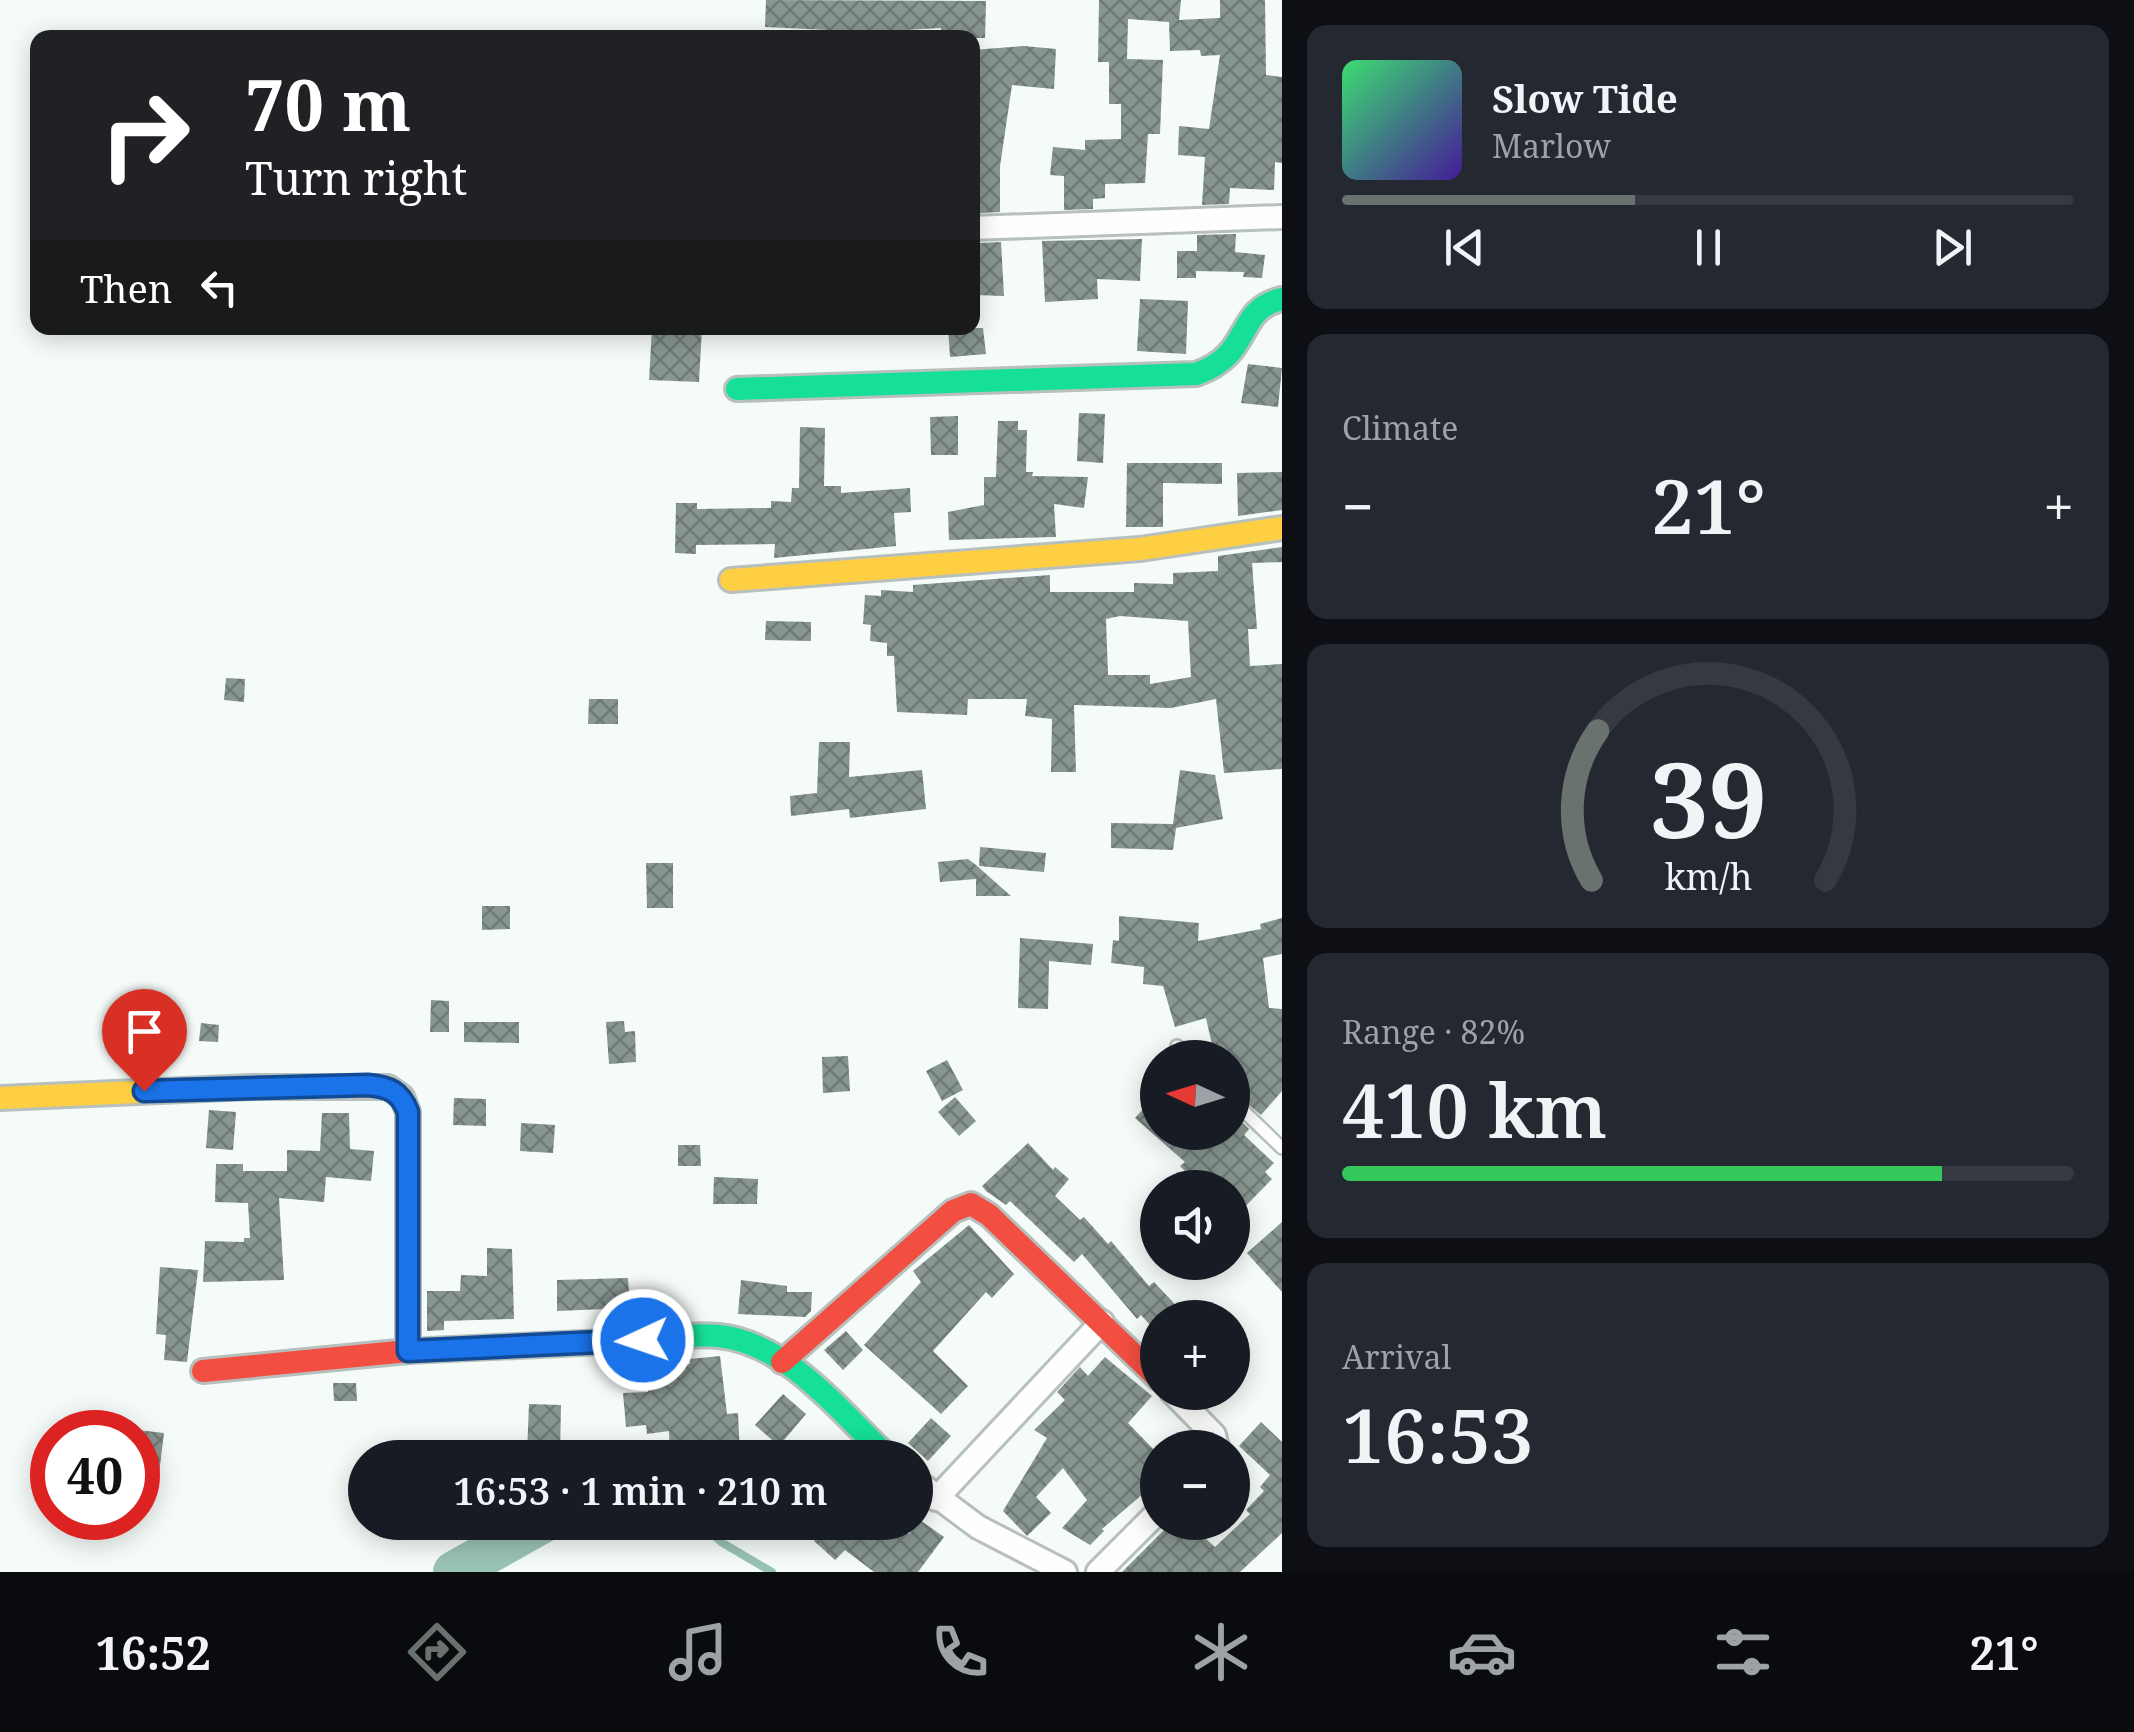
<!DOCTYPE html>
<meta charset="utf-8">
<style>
:root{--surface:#171b24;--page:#242831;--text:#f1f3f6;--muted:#9ea1a6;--line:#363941;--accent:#69726e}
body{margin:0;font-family:"Noto Serif",serif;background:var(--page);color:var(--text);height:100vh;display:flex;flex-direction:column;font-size:38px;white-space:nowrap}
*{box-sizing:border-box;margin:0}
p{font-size:32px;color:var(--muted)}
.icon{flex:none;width:55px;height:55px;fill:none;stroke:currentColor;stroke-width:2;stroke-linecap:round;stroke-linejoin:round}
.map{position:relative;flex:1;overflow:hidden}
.side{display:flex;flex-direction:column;gap:25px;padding:25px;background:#0d0f14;width:852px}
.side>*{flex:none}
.guide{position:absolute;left:30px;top:30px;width:950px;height:305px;border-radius:20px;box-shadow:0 5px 25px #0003;background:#202124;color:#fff;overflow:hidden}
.needle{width:65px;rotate:274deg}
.fabs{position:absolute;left:1140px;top:1040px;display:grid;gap:20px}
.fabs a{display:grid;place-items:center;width:110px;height:110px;border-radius:50%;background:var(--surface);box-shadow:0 5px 25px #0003;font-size:50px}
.speed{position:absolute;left:30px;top:1410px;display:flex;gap:20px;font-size:50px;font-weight:700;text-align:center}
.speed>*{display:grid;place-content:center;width:130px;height:130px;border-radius:50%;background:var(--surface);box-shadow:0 5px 25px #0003;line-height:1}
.speed .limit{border:15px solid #d22;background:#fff;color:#111}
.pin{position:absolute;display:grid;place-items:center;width:85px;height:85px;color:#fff;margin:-102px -42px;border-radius:50% 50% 50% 0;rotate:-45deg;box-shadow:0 0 10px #0007}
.pin .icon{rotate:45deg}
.me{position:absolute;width:110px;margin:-55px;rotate:267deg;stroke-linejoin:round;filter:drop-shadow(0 0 8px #0008)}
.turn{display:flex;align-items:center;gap:35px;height:210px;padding:0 50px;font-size:45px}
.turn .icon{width:130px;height:130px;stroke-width:2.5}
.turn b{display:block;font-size:70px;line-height:85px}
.then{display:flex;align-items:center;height:95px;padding:0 50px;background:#0003;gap:20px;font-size:38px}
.big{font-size:75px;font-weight:600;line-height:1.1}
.side .widget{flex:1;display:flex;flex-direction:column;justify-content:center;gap:15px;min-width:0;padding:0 35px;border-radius:20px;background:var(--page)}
.side .dial{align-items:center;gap:0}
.dial svg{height:260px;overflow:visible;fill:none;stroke:var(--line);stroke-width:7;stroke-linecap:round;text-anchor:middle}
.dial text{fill:var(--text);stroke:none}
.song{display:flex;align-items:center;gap:30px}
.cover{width:120px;height:120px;border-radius:15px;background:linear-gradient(135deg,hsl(140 70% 55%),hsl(260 70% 35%))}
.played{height:10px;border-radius:5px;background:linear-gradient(90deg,var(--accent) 40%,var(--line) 40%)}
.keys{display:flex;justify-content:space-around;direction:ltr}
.heat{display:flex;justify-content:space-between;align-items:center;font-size:55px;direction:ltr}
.charge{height:15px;border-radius:8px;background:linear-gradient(90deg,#34c759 82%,var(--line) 0)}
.trip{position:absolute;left:348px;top:1440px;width:585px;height:100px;border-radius:50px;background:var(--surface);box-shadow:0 5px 25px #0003;font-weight:600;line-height:100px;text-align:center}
.menu{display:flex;height:160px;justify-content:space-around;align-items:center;background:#090b0e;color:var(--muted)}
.menu .icon{width:70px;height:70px}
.menu .current{color:var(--accent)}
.menu b{font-size:45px;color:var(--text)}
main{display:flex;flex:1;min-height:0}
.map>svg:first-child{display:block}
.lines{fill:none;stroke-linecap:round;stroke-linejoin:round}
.stream{stroke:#99c3b4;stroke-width:8}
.river{stroke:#99c3b4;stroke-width:42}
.building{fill:url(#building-cross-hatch);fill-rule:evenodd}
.lane-casing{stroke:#b7c0bc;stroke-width:16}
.street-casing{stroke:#b7c0bc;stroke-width:28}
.fast-casing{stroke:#b7c0bc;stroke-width:28}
.slow-casing{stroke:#b7c0bc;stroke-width:28}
.jam-casing{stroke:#b7c0bc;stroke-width:28}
.lane{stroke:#fefefe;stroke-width:11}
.street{stroke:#fefefe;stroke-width:22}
.fast{stroke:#16e098;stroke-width:22}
.slow{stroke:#ffcf43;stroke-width:22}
.jam{stroke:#f24e42;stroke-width:22}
.route-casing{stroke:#114b97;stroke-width:25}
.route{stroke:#1a73e8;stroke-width:18}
</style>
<main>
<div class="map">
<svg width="1282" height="1572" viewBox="0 0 1282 1572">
<defs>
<pattern id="building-cross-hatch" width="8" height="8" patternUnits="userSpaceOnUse" patternTransform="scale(2.5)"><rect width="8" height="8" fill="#889691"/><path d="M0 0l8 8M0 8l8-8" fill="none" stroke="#6f7a76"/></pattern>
</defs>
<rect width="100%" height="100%" fill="#f5fbf8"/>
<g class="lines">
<path class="stream" d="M 700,1522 L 721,1542 L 772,1572"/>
<path class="river" d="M 454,1572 L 543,1522"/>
</g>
<path class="building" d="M 766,0 L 986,1 L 985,38 L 941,38 L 941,28 L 869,32 L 765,27 Z
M 1099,0 L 1181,0 L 1179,20 L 1220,18 L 1220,0 L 1265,0 L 1266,75 L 1282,77 L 1282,163 L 1275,162 L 1274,190 L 1230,188 L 1229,204 L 1202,205 L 1205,157 L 1178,155 L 1179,126 L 1209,129 L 1220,55 L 1201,56 L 1200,50 L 1170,51 L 1169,22 L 1128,19 L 1127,59 L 1163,60 L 1160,134 L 1148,134 L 1145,183 L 1105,184 L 1105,198 L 1093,199 L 1093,209 L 1064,210 L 1064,176 L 1050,175 L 1053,147 L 1085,150 L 1085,140 L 1121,139 L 1121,104 L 1109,104 L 1109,62 L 1098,62 Z
M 1024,46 L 1056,49 L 1054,89 L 1012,85 L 1000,166 L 1000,212 L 980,213 L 972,211 L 978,84 L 974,84 L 972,50 Z
M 1236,234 L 1235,252 L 1265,255 L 1262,278 L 1243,277 L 1244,272 L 1196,271 L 1196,278 L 1177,278 L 1177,251 L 1197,251 L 1197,235 Z
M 1142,239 L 1140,281 L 1097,279 L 1098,299 L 1045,302 L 1042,241 Z
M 1001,242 L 1004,296 L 974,295 L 980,243 Z
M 1140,299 L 1188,301 L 1186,354 L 1137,351 Z
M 652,328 L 702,328 L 699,382 L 649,380 Z
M 948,328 L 983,328 L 986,354 L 950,357 Z
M 1248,364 L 1282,368 L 1278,407 L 1241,403 Z
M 1079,413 L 1105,414 L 1103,463 L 1077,461 Z
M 958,416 L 958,455 L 931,455 L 930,417 Z
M 998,421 L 1018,421 L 1018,430 L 1027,430 L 1026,472 L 1033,472 L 1032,476 L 1088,477 L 1084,508 L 1054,504 L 1056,537 L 949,540 L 948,512 L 984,505 L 984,477 L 996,477 Z
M 800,427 L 825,428 L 824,486 L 841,486 L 841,493 L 910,488 L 911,512 L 894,513 L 896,546 L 774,558 L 775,544 L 696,545 L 696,554 L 675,553 L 676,503 L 697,503 L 697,509 L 771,508 L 771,501 L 791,502 L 792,488 L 799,488 Z
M 1127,463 L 1222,463 L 1222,484 L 1163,483 L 1163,527 L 1126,527 Z
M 1282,472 L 1282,510 L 1238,516 L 1237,473 Z
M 1282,547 L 1282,562 L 1252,563 L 1257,629 L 1248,629 L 1250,666 L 1282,664 L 1282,769 L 1224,773 L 1216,699 L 1171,708 L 1074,705 L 1076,772 L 1051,772 L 1052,719 L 1025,716 L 1027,699 L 968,699 L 967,715 L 897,712 L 894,656 L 887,656 L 887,643 L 870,641 L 871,625 L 863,624 L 865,595 L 881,596 L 881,590 L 913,592 L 913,585 L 1050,575 L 1050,592 L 1134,592 L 1134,583 L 1173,584 L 1173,573 L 1218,571 L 1218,556 ZM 1120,616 L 1188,621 L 1191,677 L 1150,684 L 1150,675 L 1108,675 L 1106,619 Z
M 766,621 L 811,622 L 811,641 L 765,640 Z
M 226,678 L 245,679 L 244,702 L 224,700 Z
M 589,699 L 618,699 L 618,724 L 588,724 Z
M 819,742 L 850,742 L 849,777 L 922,770 L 926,809 L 850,818 L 849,809 L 791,816 L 790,796 L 817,793 Z
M 1180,770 L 1215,775 L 1223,819 L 1176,828 L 1173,850 L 1111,848 L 1111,823 L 1173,824 Z
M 980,847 L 1046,853 L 1044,872 L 979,866 Z
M 968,859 L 976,865 L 1011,896 L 976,896 L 976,879 L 940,882 L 938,862 Z
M 646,863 L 673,863 L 673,908 L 647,908 Z
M 482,906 L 510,906 L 510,929 L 482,930 Z
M 1119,916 L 1199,923 L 1198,941 L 1261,929 L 1260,924 L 1282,918 L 1282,954 L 1263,958 L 1269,1008 L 1282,1009 L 1282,1091 L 1261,1115 L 1232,1091 L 1232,1058 L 1215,1058 L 1206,1018 L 1175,1027 L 1163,986 L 1143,984 L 1144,967 L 1111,963 L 1113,940 L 1119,941 Z
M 1020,938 L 1093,944 L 1091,965 L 1049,961 L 1048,1009 L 1018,1008 Z
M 431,1000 L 449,1001 L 449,1032 L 430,1032 Z
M 624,1021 L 625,1032 L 635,1031 L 636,1062 L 609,1064 L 606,1022 Z
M 464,1022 L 519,1022 L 519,1043 L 464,1042 Z
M 201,1023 L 219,1025 L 218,1042 L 199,1041 Z
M 848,1056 L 850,1091 L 823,1093 L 822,1057 Z
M 947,1060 L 963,1090 L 942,1101 L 926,1071 Z
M 1158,1093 L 1158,1132 L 1232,1132 L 1232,1113 L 1249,1129 L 1244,1135 L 1274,1163 L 1265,1172 L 1272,1179 L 1232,1220 L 1232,1188 L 1173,1188 L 1187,1173 L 1180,1166 L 1185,1162 L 1135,1118 Z
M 955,1097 L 976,1121 L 959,1136 L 938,1112 Z
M 454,1098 L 486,1099 L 486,1126 L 453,1125 Z
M 209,1110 L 236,1112 L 233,1150 L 206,1148 Z
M 322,1113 L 349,1113 L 350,1149 L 374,1151 L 371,1181 L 326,1177 L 324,1202 L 279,1198 L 284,1280 L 203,1282 L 205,1241 L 244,1242 L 244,1238 L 250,1238 L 248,1203 L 215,1202 L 216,1164 L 243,1164 L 243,1171 L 287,1171 L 287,1150 L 320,1151 Z
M 521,1123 L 555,1125 L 553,1153 L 520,1151 Z
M 1028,1143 L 1053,1170 L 1055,1167 L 1069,1179 L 1055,1196 L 1080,1220 L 1084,1217 L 1108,1244 L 1111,1241 L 1149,1286 L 1154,1282 L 1188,1318 L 1158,1318 L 1158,1334 L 1141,1315 L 1137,1319 L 1082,1254 L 1074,1262 L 1010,1201 L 1006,1205 L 986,1191 L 982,1186 Z
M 678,1145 L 700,1145 L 701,1166 L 678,1166 Z
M 714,1177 L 758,1179 L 757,1204 L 713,1204 Z
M 1282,1222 L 1282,1292 L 1247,1253 Z
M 969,1225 L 1014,1274 L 992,1298 L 986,1292 L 933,1351 L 968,1386 L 941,1414 L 864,1345 L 921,1282 L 913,1271 Z
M 487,1248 L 512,1249 L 514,1319 L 444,1321 L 444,1330 L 427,1331 L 427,1291 L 460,1291 L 461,1275 L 487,1276 Z
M 160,1267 L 198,1270 L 187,1362 L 164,1360 L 166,1335 L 156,1334 Z
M 628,1278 L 630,1308 L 557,1311 L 557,1280 Z
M 741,1280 L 787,1286 L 787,1292 L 812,1292 L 811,1311 L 805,1317 L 738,1314 Z
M 846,1331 L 863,1350 L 843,1370 L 824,1350 Z
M 720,1356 L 727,1414 L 738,1413 L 740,1455 L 670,1458 L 669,1431 L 647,1434 L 646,1425 L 626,1427 L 623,1393 L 648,1392 L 648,1365 L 690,1364 L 690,1359 Z
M 1105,1357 L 1152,1396 L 1128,1423 L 1158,1454 L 1158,1481 L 1102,1529 L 1104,1531 L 1090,1545 L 1062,1528 L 1087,1500 L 1063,1468 L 1036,1497 L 1051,1513 L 1027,1536 L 1003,1511 L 1047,1438 L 1034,1430 L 1065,1400 L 1057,1392 L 1080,1367 L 1088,1376 Z
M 333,1383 L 356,1383 L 357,1401 L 334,1401 Z
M 783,1394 L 806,1414 L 779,1446 L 755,1425 Z
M 529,1404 L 561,1405 L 560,1454 L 527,1453 Z
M 931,1418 L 951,1436 L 928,1461 L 908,1443 Z
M 1261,1422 L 1282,1442 L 1282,1533 L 1240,1572 L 1122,1572 L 1172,1522 L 1187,1522 L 1215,1547 L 1250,1514 L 1246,1510 L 1264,1491 L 1260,1487 L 1270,1475 L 1239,1446 Z
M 138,1430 L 164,1433 L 159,1474 L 138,1471 Z
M 920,1520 L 944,1537 L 918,1572 L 874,1572 L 845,1550 L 835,1560 L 814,1541 L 830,1522 L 844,1522 L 855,1533 L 863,1522 L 894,1522 L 909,1534 Z"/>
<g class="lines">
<g class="lane-casing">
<path id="lane" d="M 1177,1046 L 1189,1058
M 1232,1100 L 1282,1148"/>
</g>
<g class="street-casing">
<path id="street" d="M 972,228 L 1282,217
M 1172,1392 L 1214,1435 L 1217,1448
M 915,1480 L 978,1527 L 1065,1572
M 936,1499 L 1102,1322
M 1098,1572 L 1158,1512"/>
</g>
<g class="fast-casing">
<path id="fast" d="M 737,389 L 1196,374 C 1254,354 1234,310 1282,299
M 625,1341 C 655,1339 689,1333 719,1336 C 788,1343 842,1414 889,1458"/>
</g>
<g class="slow-casing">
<path id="slow" d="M 731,580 L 1140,549 L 1282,528
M 0,1098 L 251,1087 L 388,1087 L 402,1097 L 408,1112 L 408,1351"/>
</g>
<g class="jam-casing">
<path id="jam" d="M 782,1362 L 953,1211 L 971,1204 L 989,1215 L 1158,1378
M 203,1371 L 408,1351 L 625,1341"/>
</g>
<use href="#lane" class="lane"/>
<use href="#street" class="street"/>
<use href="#fast" class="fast"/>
<use href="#slow" class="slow"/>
<use href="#jam" class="jam"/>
</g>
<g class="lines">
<g class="route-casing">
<path id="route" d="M 144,1091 L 368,1085 C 389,1087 400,1091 408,1112 L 408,1351 L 643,1340"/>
</g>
<use href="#route" class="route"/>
</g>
</svg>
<div class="fabs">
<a><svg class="needle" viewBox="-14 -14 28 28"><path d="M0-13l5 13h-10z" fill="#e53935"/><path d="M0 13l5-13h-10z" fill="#9ea1a6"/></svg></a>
<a><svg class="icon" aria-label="sound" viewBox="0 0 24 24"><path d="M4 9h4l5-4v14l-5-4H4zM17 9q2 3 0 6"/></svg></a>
<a>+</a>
<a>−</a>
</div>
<div class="speed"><div class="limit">40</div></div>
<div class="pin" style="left:144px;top:1091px;background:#d93025"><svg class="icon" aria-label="arrive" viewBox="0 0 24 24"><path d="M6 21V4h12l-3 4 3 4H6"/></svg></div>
<svg class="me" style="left:643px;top:1340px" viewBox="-20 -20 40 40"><circle r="17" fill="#1a73e8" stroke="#fff" stroke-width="3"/><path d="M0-11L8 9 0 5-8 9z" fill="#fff"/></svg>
<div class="trip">16:53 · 1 min · 210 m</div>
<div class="guide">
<div class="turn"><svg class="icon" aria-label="right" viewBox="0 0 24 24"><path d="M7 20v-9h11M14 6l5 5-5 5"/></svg><div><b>70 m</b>Turn right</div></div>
<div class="then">Then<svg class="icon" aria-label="left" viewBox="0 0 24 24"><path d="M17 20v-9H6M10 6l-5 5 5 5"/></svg></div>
</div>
</div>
<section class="side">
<div class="widget">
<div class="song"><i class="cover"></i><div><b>Slow Tide</b><p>Marlow</p></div></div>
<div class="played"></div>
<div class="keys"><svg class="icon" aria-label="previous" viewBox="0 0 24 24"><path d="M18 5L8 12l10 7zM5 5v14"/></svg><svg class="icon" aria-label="pause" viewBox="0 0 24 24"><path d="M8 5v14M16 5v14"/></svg><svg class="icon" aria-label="next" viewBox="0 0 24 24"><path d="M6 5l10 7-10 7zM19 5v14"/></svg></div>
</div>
<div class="widget"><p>Climate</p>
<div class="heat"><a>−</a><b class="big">21°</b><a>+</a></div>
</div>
<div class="widget dial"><svg viewBox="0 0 100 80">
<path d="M14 69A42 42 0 1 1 86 69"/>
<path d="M14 69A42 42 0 0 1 16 23" stroke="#69726e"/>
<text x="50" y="56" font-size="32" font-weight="700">39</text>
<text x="50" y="72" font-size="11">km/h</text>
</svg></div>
<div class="widget"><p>Range · 82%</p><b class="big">410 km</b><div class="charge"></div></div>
<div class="widget"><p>Arrival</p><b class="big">16:53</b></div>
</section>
</main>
<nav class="menu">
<b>16:52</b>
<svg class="icon current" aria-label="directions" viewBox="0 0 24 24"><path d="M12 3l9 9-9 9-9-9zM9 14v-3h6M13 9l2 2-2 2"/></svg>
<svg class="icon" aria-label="music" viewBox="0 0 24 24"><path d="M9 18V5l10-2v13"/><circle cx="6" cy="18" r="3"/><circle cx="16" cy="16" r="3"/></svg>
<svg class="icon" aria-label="phone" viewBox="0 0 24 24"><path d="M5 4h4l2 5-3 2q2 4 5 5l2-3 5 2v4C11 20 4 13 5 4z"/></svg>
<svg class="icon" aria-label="climate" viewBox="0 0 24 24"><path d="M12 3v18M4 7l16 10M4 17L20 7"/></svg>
<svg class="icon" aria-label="car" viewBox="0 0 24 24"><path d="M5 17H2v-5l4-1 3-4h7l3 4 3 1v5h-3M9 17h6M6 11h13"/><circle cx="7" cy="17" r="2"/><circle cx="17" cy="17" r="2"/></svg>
<svg class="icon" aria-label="filters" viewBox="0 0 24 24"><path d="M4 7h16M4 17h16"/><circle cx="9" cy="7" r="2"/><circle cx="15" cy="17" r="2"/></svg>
<b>21°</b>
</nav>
